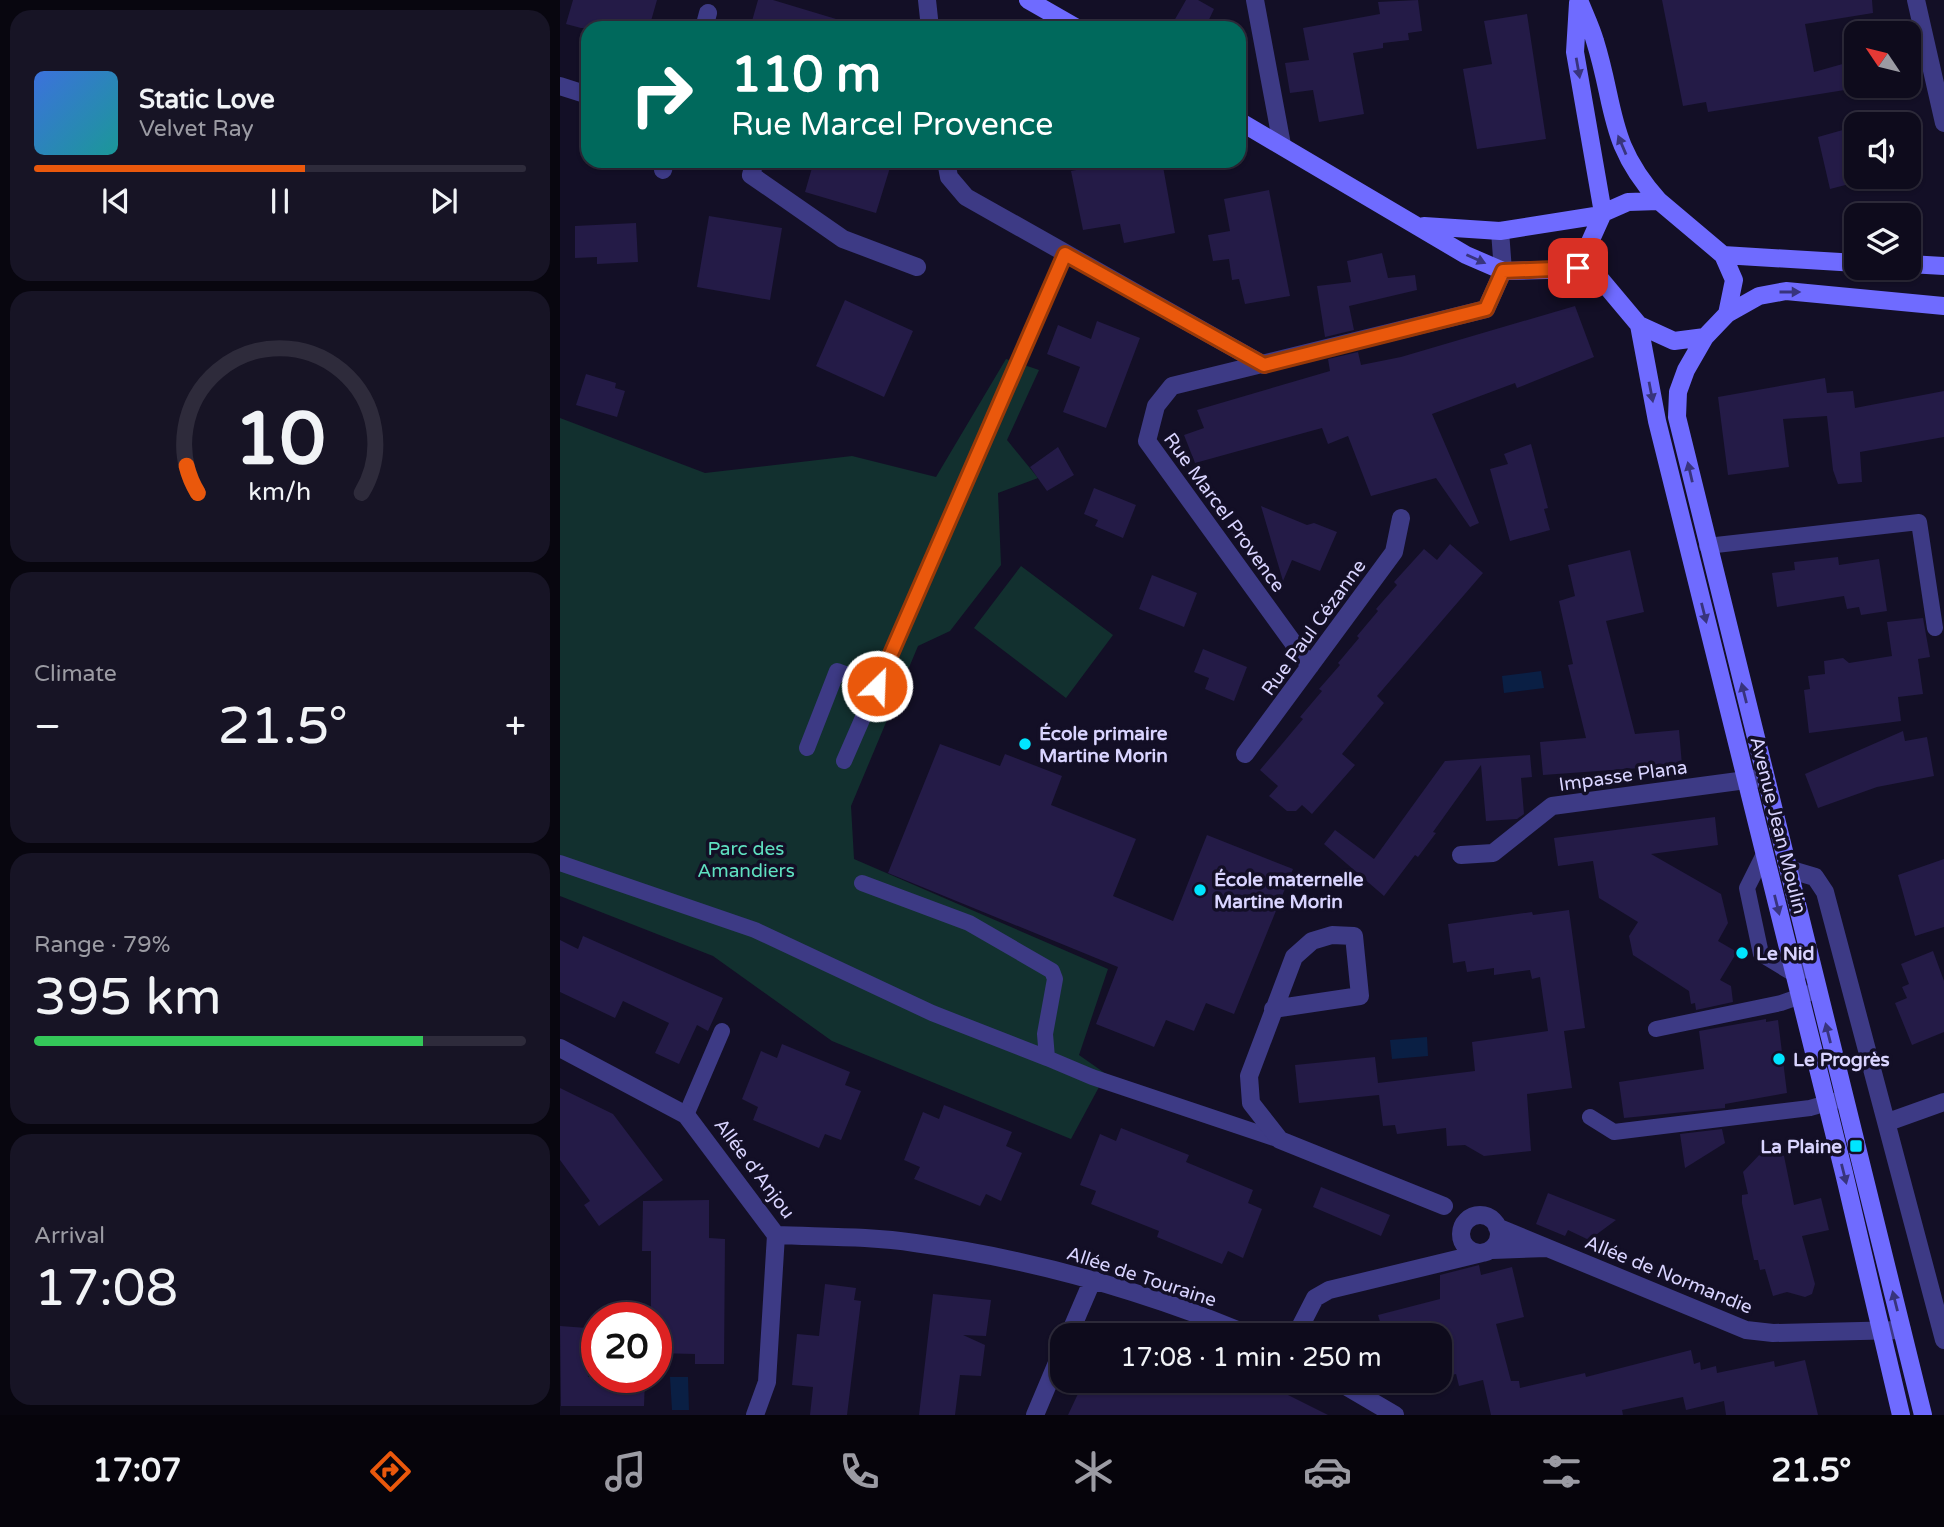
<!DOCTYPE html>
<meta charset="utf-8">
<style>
:root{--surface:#0e0b1c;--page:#171425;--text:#f1f3f6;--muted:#9b9ba3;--line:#2e2b3b;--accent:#ea580c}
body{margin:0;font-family:"Varela Round",sans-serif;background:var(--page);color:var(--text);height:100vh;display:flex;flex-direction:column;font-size:26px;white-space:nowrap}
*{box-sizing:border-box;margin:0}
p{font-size:23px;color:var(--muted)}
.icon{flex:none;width:38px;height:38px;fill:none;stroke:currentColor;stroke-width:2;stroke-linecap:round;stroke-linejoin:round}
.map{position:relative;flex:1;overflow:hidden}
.panel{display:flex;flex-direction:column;gap:10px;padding:10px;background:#08060f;width:560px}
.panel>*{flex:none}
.guide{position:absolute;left:21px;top:21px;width:665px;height:147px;border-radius:21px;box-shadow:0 2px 5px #0004,0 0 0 2px var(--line);background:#00695c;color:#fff;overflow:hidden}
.needle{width:46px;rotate:305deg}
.tools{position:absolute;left:1284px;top:21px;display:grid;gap:14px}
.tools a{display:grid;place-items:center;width:77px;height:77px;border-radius:14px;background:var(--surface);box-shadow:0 2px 5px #0004,0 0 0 2px var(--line);font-size:35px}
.speed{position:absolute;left:21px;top:1302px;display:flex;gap:14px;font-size:35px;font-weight:700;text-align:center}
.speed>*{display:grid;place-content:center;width:91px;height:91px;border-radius:50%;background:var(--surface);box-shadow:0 2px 5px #0004,0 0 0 2px var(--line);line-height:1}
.speed .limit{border:10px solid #d22;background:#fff;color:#111}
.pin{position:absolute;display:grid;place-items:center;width:60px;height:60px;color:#fff;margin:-30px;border-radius:14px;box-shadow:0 4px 10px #0006}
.me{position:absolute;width:77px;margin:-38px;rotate:24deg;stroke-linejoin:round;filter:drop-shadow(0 0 5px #0008)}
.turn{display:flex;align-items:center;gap:24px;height:147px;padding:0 35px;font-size:32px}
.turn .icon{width:91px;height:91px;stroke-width:2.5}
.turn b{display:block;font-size:49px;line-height:60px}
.big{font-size:52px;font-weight:600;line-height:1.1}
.panel .widget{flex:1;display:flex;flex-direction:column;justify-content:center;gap:10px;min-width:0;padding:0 24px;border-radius:21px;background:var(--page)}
.panel .dial{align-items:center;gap:0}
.dial svg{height:182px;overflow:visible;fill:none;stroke:var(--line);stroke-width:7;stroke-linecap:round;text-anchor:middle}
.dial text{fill:var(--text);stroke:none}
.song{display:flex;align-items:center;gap:21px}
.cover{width:84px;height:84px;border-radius:10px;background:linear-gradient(135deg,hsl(220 70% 55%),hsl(180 70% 35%))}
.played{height:7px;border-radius:4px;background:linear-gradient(90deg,var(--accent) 55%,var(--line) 55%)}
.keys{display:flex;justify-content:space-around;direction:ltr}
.heat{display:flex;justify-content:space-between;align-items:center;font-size:38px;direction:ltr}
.charge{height:10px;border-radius:5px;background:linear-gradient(90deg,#34c759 79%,var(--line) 0)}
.trip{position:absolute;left:490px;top:1323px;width:402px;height:70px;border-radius:21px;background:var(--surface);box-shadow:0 2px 5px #0004,0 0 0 2px var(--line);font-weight:600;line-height:70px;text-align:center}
.tabs{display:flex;height:112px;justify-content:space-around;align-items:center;background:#06040b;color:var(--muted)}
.tabs .icon{width:49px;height:49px}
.tabs .selected{color:var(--accent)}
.tabs b{font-size:32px;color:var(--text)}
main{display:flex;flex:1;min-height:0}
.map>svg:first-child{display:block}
.green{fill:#12302f}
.water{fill:#0a1f44}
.building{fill:#241b47}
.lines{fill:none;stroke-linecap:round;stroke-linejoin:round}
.lane{stroke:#3d3a85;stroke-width:16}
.street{stroke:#3d3a85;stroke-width:18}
.secondary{stroke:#6f6bff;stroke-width:18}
.oneway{fill:#38347d}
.route-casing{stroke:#983908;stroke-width:18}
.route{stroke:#ea580c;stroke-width:12}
.poi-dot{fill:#00e5ff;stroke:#130f26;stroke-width:2.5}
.labels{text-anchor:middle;stroke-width:7;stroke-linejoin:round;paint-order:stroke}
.street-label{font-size:19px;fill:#d9d4ff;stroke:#130f26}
.poi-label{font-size:19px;font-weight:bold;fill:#d9d4ff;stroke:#130f26;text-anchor:start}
.park-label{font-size:19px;fill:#5fe0c0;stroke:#130f26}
</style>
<main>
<section class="panel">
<div class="widget">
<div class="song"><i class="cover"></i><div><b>Static Love</b><p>Velvet Ray</p></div></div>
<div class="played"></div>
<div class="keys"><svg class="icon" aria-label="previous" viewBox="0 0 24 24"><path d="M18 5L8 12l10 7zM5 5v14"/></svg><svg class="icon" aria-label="pause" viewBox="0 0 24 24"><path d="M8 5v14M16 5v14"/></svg><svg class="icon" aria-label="next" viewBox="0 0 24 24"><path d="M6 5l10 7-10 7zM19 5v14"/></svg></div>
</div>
<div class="widget dial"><svg viewBox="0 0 100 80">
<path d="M14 69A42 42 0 1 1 86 69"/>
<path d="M14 69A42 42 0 0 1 9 57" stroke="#ea580c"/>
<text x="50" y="56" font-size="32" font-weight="700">10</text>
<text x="50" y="72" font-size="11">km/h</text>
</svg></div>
<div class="widget"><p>Climate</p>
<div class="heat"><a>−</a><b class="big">21.5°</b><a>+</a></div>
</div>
<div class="widget"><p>Range · 79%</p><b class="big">395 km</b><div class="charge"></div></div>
<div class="widget"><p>Arrival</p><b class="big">17:08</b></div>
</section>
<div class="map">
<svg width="1384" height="1415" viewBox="0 0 1384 1415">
<rect width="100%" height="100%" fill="#130f26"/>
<path class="green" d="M 446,359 L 479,370 L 447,440 L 478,478 L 438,493 L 441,565 L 390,631 L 358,646 L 291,806 L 294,859 L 548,969 L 519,1055 L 546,1074 L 511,1139 L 272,1041 L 153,956 L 0,896 L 0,418 L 145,473 L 292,456 L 376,477 Z
M 461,566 L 553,635 L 506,698 L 414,628 Z"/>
<path class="water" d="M 981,671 L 984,688 L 944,693 L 942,676 Z
M 867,1037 L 868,1056 L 832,1059 L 830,1040 Z
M 110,1377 L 128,1377 L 129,1410 L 112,1410 Z"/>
<path class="building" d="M 13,0 L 97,0 L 89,28 L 21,28 L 6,24 Z
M 198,0 L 213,0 L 286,22 L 285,28 L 190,28 Z
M 626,0 L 638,0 L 654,9 L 645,28 L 610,28 Z
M 858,0 L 862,31 L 848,33 L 849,40 L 823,43 L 823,48 L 793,53 L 804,114 L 759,122 L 753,90 L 730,93 L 725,63 L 749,60 L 743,28 L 820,14 L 818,2 Z
M 1102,0 L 1312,0 L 1313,13 L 1245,24 L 1254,72 L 1297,60 L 1297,88 L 1148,112 L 1146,102 L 1123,106 Z
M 967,14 L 986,139 L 917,149 L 903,69 L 932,64 L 924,21 Z
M 1297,126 L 1297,182 L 1270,189 L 1258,137 Z
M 254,161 L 332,161 L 316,213 L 245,192 Z
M 546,161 L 602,161 L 615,233 L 564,243 L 560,224 L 523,230 L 511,171 L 547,164 Z
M 709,190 L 730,296 L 685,304 L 679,279 L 672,280 L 669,259 L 653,261 L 648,235 L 670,231 L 664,199 Z
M 149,216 L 222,228 L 210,300 L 137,287 Z
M 76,223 L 78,262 L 37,264 L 37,257 L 15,258 L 15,226 Z
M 822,253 L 828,278 L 855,275 L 857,290 L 789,306 L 794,330 L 765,337 L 757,286 L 791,282 L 787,261 Z
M 285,300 L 353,331 L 324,397 L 256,366 Z
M 1015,306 L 1034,357 L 957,388 L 955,383 L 872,414 L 919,523 L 910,527 L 876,478 L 811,496 L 788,436 L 768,444 L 762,428 L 635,463 L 624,435 L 644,428 L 637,410 L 770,371 L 768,359 L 798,352 L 801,365 L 841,357 Z
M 537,321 L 580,338 L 546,428 L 503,412 L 520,367 L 487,354 L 498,325 L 531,339 Z
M 26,374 L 56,383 L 55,388 L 65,391 L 57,417 L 16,405 Z
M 1265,378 L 1267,393 L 1293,391 L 1295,408 L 1384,391 L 1384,437 L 1300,452 L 1302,482 L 1278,484 L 1273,470 L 1267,416 L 1223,419 L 1229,467 L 1168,475 L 1158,397 Z
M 971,444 L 988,508 L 984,509 L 990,530 L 950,541 L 930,469 L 948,464 L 944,454 Z
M 498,447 L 514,475 L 487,491 L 470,467 Z
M 534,488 L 576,505 L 563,538 L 535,526 L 538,520 L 524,514 Z
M 701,506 L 747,525 L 754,523 L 777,532 L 760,571 L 732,560 L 723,581 Z
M 890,544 L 923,573 L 817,696 L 824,703 L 782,754 L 795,765 L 752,814 L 742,805 L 736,811 L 727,811 L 709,796 L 718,786 L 700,770 L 743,719 L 740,717 L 762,691 L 759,689 L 780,665 L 778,663 L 799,638 L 797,636 L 818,611 L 816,609 L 837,585 L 834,582 L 864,549 L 877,560 Z
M 1070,550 L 1084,612 L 1046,621 L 1075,734 L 1119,730 L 1122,765 L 983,775 L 980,742 L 1026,738 L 1008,665 L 1013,664 L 999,601 L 1015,596 L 1008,565 Z
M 1278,557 L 1279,565 L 1319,559 L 1327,611 L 1301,615 L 1299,607 L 1287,609 L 1284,596 L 1217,607 L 1212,573 L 1235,570 L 1234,562 Z
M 592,575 L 637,593 L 624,627 L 579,609 Z
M 1363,618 L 1370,657 L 1358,659 L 1363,694 L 1338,697 L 1341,721 L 1249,733 L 1244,690 L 1250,689 L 1248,676 L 1265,674 L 1264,661 L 1283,658 L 1289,663 L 1332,656 L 1327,622 Z
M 643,649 L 687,667 L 674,701 L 645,689 L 649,678 L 634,672 Z
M 1343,731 L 1345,741 L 1367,737 L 1374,776 L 1317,787 L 1258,808 L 1245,774 Z
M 380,744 L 440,766 L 445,754 L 502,776 L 491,805 L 576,839 L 553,896 L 613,921 L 647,835 L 733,869 L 674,1014 L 646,1003 L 634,1031 L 606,1020 L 594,1047 L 536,1024 L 558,967 L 328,873 Z
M 970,755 L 972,777 L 961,778 L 964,814 L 957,819 L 926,821 L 921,765 L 873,832 L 876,833 L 858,857 L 855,855 L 824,896 L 764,844 L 775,830 L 814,859 L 885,761 Z
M 1155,817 L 1158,845 L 1091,854 L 1161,894 L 1168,923 L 1158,941 L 1177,952 L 1160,980 L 1171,986 L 1173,1002 L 1136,1010 L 1135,1003 L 1131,1004 L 1129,991 L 1073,955 L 1069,936 L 1078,922 L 1039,898 L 1033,861 L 998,866 L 994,838 Z
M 1384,859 L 1384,927 L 1355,936 L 1338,875 Z
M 1009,910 L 1025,1028 L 1004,1031 L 1012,1088 L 967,1094 L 971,1151 L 924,1156 L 905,1145 L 887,1146 L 886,1128 L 837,1134 L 835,1125 L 823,1126 L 819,1095 L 739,1103 L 735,1065 L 815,1057 L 818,1083 L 915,1071 L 912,1042 L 988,1031 L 980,977 L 972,979 L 970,970 L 934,975 L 934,968 L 907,972 L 905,961 L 893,963 L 888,924 L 972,912 L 973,915 Z
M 23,936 L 163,998 L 148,1031 L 137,1025 L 119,1064 L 95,1053 L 109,1023 L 63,1001 L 55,1018 L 0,992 L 0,940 L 18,949 Z
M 1373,951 L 1384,981 L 1384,1032 L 1352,1045 L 1335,1003 L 1347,998 L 1342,987 L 1349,984 L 1341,964 Z
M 1206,1019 L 1206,1022 L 1218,1020 L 1227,1093 L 1165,1104 L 1165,1108 L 1064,1118 L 1059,1082 L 1144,1069 L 1139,1031 Z
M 222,1044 L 290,1072 L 285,1085 L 301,1091 L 281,1140 L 265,1134 L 259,1148 L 193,1120 L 198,1107 L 182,1099 L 201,1051 L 217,1058 Z
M 0,1088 L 53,1114 L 103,1180 L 39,1226 L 24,1205 L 30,1201 L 0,1160 Z
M 384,1105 L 452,1132 L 446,1146 L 462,1153 L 441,1201 L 426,1194 L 420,1206 L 354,1179 L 360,1167 L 344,1160 L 363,1112 L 379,1119 Z
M 561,1128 L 629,1155 L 626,1162 L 693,1190 L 688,1203 L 702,1209 L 683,1258 L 668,1251 L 662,1264 L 597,1237 L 599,1231 L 531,1204 L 536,1191 L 520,1185 L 540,1134 L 556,1141 Z
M 1162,1129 L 1165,1143 L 1125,1168 L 1120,1134 Z
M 1211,1148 L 1224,1156 L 1234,1205 L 1261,1198 L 1269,1230 L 1242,1236 L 1255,1284 L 1252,1294 L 1245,1297 L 1227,1292 L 1213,1296 L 1205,1269 L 1200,1270 L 1198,1260 L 1194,1260 L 1182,1203 L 1182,1195 L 1188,1194 L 1183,1172 L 1203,1151 Z
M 761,1187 L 830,1215 L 821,1236 L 753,1207 Z
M 988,1193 L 1056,1220 L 1029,1240 L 1008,1230 L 1005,1236 L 976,1224 Z
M 149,1200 L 149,1238 L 165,1239 L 164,1364 L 135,1364 L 135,1354 L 96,1353 L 96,1318 L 91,1318 L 91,1251 L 82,1251 L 83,1201 Z
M 919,1265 L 921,1275 L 952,1267 L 964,1317 L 936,1324 L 951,1381 L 959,1381 L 960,1388 L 1025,1373 L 1026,1377 L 1131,1350 L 1134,1364 L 1140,1362 L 1141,1370 L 1156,1366 L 1157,1373 L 1214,1361 L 1215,1367 L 1245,1360 L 1258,1415 L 1166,1415 L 1164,1401 L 1126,1410 L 1123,1397 L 1062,1410 L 1063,1415 L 931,1415 L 923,1380 L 899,1386 L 896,1374 L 880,1378 L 880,1335 L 824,1335 L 818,1315 L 880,1299 L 880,1275 Z
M 265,1284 L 296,1288 L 294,1300 L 301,1301 L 287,1415 L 250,1415 L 253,1387 L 232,1385 L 237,1334 L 259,1336 Z
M 373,1294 L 431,1300 L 426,1336 L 403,1335 L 425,1345 L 421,1376 L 400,1375 L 395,1415 L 359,1415 Z
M 0,1326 L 27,1328 L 28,1377 L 85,1377 L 84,1406 L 1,1406 Z
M 524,1381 L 733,1381 L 726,1394 L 768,1415 L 508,1415 Z"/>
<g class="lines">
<path class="lane" d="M 1147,546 L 1359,522 L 1375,628
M 247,748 L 277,671 L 317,686
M 284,761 L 505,254
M 1204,854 L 1187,888 L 1201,954 L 1234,974 L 1252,968
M 0,863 L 195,930 L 372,1013 L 487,1058
M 302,883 L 409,923 L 492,971 L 495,979 L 485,1034 L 487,1058 L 532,1077 L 720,1140
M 1096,1029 L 1221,1003 L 1258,990
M 126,1115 L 162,1031
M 1030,1117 L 1054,1132 L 1250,1108 L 1285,1098"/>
<path class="street" d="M 367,0 L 370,28
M 695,0 L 722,145
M 1356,0 L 1384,123
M 144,28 L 148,13
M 0,86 L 28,95
M 195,161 L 191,175 L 283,239 L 357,267
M 386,161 L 389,177 L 406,197 L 704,365
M 103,170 L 105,161
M 750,666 L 587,441 L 596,406 L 612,386 L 926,309 L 943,271 L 940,231
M 685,754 L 834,552 L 841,518
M 901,855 L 933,853 L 992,806 L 1201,778
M 1228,869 L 1255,877 L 1265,892 L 1384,1340
M 713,1009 L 800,996 L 794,936 L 772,935 L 752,941 L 734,957 L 689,1076 L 691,1103 L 720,1140 L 884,1206
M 0,1048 L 126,1115 L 216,1235 C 262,1237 310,1236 355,1243 C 471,1259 582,1290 690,1335
M 1328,1122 L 1384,1102
M901 1234a19 19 0 1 1 38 0a19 19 0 1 1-38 0Z
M 937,1227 L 1186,1330 L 1213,1333 L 1342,1330
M 932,1250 L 987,1248
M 509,1335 L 533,1279
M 736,1335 L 755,1298 L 769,1290 L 922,1253
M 777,1381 L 835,1415
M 195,1415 L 207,1382 L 216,1235
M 475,1415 L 502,1351"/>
<path class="secondary" d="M 468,0 L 517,28
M 1019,0 C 1024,13 1031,27 1035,41 C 1056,108 1047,143 1099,201
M 1018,3 L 1015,52 L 1043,213
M 679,121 L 906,255 L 943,271 L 1032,269
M 864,226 L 940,231 L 1041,215
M 1163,255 L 1297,263
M 1349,264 L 1384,266
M 1167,314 L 1199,296 L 1226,291 L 1384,306
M 1079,325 L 1097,421 L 1284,1173 L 1341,1415
M 1145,337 L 1114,341 L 1079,325 L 1032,269 L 1029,244 L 1043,213 L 1068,202 L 1099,201 L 1163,255 L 1174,280 L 1167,314 L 1145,337 L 1126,370 L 1118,392 L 1117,417 L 1363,1415"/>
</g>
<defs><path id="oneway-solid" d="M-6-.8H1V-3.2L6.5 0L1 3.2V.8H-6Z" transform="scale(1.75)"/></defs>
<g class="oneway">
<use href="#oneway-solid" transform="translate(1018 68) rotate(80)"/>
<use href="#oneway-solid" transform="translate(1062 145) rotate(-113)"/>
<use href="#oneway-solid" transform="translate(916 259) rotate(24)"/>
<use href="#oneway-solid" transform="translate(1230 292)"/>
<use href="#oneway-solid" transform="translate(1091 392) rotate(79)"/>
<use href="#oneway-solid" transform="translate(1130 472) rotate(-103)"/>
<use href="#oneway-solid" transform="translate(1144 613) rotate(76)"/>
<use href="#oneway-solid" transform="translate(1184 693) rotate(-104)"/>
<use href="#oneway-solid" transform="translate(1217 905) rotate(76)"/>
<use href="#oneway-solid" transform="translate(1268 1033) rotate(-104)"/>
<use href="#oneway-solid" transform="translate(1284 1174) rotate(76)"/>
<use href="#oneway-solid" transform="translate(1335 1301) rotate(-104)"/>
</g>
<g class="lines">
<g class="route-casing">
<path id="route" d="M 317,686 L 505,254 L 704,365 L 926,309 L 943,271 L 1018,268"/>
</g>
<use href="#route" class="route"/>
</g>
<g class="poi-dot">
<circle cx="465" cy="744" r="7"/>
<circle cx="640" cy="890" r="7"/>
<circle cx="1182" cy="953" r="7"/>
<circle cx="1219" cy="1059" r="7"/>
<rect x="1289" y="1139" width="14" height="14" rx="3.5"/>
</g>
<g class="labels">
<g class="street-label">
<text transform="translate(665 512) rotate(54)" y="7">Rue Marcel Provence</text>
<text transform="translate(753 627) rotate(-54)" y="7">Rue Paul Cézanne</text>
<text transform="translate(1063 775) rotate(-8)" y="7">Impasse Plana</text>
<text transform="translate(1219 825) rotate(76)" y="7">Avenue Jean Moulin</text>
<text transform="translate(195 1168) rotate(53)" y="7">Allée d'Anjou</text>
<text transform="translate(1109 1274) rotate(22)" y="7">Allée de Normandie</text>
<text transform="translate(582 1276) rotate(18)" y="7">Allée de Touraine</text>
</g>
<g class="poi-label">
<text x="479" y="740">École primaire<tspan x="479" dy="22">Martine Morin</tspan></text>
<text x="654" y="886">École maternelle<tspan x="654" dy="22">Martine Morin</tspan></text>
<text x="1196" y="960">Le Nid</text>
<text x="1233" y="1066">Le Progrès</text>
<text x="1282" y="1153" text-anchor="end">La Plaine</text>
</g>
<g class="park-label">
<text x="186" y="855">Parc des<tspan x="186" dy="22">Amandiers</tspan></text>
</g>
</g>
</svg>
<div class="tools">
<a><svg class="needle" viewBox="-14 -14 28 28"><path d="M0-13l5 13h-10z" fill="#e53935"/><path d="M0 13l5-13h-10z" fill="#9b9ba3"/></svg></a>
<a><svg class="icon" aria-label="sound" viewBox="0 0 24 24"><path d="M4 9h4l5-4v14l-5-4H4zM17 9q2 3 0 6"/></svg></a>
<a><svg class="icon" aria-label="layers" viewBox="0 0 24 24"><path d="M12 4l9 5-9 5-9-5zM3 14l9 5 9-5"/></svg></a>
</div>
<div class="speed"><div class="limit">20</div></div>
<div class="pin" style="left:1018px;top:268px;background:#d93025"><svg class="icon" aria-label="arrive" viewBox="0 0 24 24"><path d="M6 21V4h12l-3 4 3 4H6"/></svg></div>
<svg class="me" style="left:317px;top:686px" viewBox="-20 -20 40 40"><circle r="17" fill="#ea580c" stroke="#fff" stroke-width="3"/><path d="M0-11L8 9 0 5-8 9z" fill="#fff"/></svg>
<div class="trip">17:08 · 1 min · 250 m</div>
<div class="guide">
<div class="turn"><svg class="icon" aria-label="right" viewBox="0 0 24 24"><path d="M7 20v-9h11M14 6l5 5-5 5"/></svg><div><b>110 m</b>Rue Marcel Provence</div></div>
</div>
</div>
</main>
<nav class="tabs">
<b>17:07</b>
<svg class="icon selected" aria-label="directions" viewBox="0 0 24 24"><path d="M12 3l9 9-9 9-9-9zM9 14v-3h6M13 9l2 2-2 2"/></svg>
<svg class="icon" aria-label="music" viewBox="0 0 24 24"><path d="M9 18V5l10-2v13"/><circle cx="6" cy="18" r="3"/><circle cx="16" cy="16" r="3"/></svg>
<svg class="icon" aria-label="phone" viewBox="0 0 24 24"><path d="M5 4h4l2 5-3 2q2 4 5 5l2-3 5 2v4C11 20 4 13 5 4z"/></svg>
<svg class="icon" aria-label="climate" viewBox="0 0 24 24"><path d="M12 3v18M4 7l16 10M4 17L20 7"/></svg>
<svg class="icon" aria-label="car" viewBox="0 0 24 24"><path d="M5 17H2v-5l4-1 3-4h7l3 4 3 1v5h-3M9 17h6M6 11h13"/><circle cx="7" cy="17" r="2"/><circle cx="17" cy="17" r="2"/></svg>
<svg class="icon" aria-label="filters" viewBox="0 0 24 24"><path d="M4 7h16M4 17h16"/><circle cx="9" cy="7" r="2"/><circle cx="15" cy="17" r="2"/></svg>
<b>21.5°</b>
</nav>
